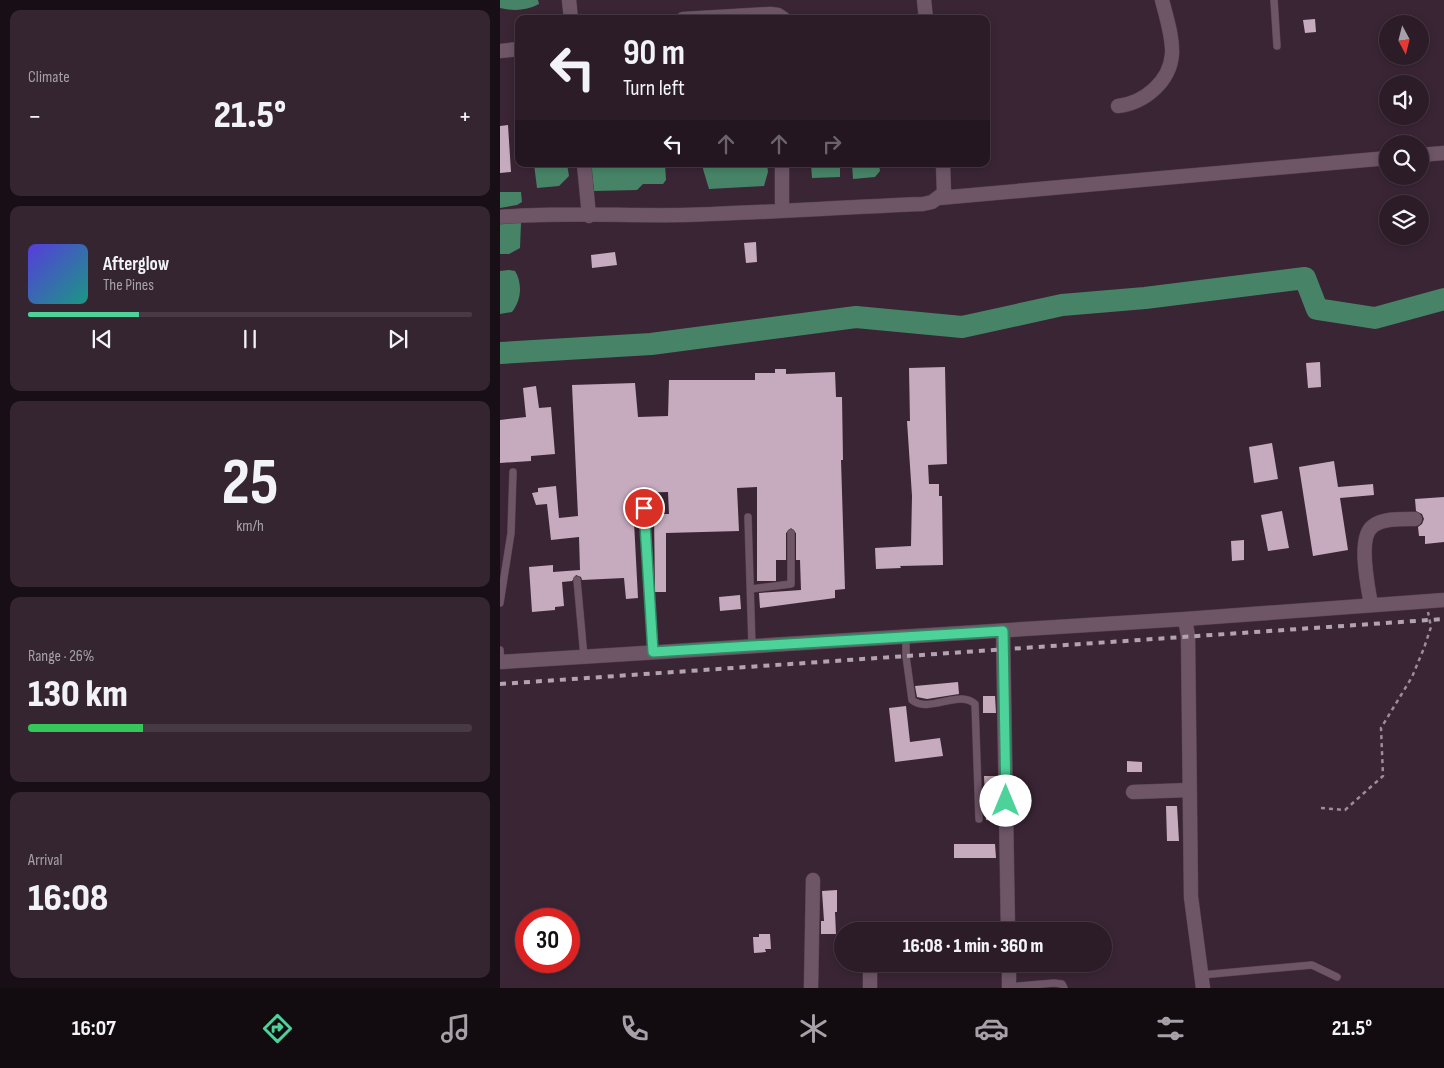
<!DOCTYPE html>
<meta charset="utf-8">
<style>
:root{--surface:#2c1c28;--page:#342530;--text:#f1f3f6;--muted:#a6a1a8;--line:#483a45;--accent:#4dd39a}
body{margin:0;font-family:"Sofia Sans Condensed",sans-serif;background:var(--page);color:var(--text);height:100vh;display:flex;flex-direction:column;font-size:19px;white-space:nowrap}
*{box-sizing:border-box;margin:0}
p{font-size:16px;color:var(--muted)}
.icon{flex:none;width:28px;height:28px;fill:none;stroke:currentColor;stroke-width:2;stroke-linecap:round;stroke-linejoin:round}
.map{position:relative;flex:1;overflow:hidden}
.panel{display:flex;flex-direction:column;gap:10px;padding:10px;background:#180f16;width:500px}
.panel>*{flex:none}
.guide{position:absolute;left:15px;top:15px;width:475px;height:152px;border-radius:10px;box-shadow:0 2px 8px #0003,0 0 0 1px var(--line);background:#2c1c28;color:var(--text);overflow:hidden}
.needle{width:32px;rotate:173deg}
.controls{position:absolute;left:879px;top:15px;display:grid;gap:10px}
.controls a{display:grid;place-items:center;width:50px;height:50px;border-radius:50%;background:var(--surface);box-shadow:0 2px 8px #0003,0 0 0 1px var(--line);font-size:25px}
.speed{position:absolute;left:15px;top:908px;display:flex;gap:10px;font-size:25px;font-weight:700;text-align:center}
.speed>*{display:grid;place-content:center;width:65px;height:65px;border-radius:50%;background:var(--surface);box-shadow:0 2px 8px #0003,0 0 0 1px var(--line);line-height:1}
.speed .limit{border:8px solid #d22;background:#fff;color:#111}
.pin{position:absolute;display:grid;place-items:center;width:42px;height:42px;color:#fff;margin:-21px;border:2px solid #fff;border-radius:50%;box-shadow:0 1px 5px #0007}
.me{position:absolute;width:55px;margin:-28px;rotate:0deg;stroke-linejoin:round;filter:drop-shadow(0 0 4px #0008)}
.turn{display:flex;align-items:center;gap:18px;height:105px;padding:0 25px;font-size:22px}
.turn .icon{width:65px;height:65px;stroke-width:2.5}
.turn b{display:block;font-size:35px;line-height:42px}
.lanes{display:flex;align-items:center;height:48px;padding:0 25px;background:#0003;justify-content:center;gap:25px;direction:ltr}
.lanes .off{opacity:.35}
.big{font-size:38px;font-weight:800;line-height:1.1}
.panel .card{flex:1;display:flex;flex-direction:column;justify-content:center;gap:8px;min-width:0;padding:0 18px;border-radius:10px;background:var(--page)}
.panel .dial{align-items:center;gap:0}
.dial b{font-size:65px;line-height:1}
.song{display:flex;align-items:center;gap:15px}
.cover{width:60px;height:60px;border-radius:8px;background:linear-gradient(135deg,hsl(250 70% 55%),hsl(170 70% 35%))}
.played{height:5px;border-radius:2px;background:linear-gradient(90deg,var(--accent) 25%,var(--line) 25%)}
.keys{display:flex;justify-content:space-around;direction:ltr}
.heat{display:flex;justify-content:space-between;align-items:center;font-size:28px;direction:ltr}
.charge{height:8px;border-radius:4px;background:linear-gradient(90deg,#34c759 26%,var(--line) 0)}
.trip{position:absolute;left:334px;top:922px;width:278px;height:50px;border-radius:25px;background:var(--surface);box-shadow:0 2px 8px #0003,0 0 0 1px var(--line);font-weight:800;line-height:50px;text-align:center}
.tabs{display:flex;height:80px;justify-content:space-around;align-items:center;background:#120b10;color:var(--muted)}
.tabs .icon{width:35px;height:35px}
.tabs .active{color:var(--accent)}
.tabs b{font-size:22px;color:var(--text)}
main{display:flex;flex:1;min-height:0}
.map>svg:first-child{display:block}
.water{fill:#478467}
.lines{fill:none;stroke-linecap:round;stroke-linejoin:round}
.river{stroke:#478467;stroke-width:22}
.building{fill:#c6abbe}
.service-casing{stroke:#564351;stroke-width:8}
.minor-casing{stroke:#564351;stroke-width:15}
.path{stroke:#9e8c99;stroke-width:2.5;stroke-dasharray:4 4;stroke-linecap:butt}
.service{stroke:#6e5667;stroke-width:7}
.minor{stroke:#6e5667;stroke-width:14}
.rail{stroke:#b3a2af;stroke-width:4;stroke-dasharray:6 6;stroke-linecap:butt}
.route-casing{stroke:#328964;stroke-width:12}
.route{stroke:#4dd39a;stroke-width:9}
</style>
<main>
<section class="panel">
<div class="card"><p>Climate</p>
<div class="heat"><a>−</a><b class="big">21.5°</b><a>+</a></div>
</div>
<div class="card">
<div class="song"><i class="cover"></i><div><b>Afterglow</b><p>The Pines</p></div></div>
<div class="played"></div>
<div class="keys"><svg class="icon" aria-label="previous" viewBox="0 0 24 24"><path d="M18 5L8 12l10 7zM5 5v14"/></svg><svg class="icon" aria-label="pause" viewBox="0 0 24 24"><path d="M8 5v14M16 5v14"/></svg><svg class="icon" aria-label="next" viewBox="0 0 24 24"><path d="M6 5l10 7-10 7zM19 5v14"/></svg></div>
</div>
<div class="card dial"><b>25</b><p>km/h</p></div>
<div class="card"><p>Range · 26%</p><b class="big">130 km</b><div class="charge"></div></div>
<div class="card"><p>Arrival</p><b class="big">16:08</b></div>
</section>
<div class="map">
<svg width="944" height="988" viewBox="0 0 944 988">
<rect width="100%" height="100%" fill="#3a2535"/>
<path class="water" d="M 0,0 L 38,0 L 39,4 C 26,11 13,11 0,8 Z
M 34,164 L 67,164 L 69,176 L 59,186 L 37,188 Z
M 91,164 L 165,164 L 166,180 L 163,184 L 143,184 L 137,190 L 94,191 Z
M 204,164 L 267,164 L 268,172 L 264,186 L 209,189 L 203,169 Z
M 311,164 L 340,164 L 340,177 L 312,178 Z
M 352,164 L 379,164 L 380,171 L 375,177 L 353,179 Z
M 0,192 L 21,192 L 22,202 L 17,205 L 0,208 Z
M 16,219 L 21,223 L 20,248 L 9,254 L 0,254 L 0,221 Z
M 9,270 L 15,271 C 23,284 21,301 12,312 L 0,314 L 0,271 Z"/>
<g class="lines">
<path class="river" d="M 0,353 L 151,344 L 356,317 L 462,327 L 562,305 L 645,298 L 805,278 L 817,309 L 875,318 L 944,299"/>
</g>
<path class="building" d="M 815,19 L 816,32 L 805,33 L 803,20 Z
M 8,125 L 11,172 L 0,173 L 0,126 Z
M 256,242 L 257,262 L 246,263 L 244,243 Z
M 115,252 L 117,265 L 92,268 L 91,255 Z
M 820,362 L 821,387 L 808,388 L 806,363 Z
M 445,367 L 447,464 L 428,465 L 429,484 L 439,484 L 439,496 L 442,496 L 443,565 L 400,566 L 401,568 L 376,569 L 375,548 L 411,546 L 412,496 L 407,421 L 410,421 L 409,368 Z
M 275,369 L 286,369 L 286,374 L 335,372 L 336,397 L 342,397 L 343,460 L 341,460 L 345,589 L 335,590 L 335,598 L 260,608 L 259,593 L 301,590 L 300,560 L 296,560 L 296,533 L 291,528 L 286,533 L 286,560 L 276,560 L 276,581 L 257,581 L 257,487 L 237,488 L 239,531 L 166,533 L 166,592 L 155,592 L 154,514 L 169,514 L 168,492 L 129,493 L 129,523 L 134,522 L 138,598 L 126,599 L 124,578 L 82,580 L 81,577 L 76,575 L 72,581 L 62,582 L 64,606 L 55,607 L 55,610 L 32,612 L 29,567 L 53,565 L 53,572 L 80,570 L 79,537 L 51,540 L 47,504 L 36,505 L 32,493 L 38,492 L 38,488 L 56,486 L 59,518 L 78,516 L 72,385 L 135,383 L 138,417 L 168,416 L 169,380 L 255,380 L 255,373 L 275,373 Z
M 36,386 L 39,408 L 51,407 L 55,454 L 31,456 L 31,461 L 0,463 L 0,420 L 26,417 L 23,388 Z
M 772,443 L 778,479 L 754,483 L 749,447 Z
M 834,461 L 838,487 L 873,484 L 874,495 L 840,498 L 848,550 L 813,556 L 799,467 Z
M 944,497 L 944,542 L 925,544 L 925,536 L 919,536 L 918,527 L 922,524 L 924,519 L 922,514 L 916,511 L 915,499 Z
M 782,511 L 789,548 L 768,551 L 761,515 Z
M 744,540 L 744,560 L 732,561 L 731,541 Z
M 240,595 L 241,609 L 220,611 L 219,597 Z
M 458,682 L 459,694 L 427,699 L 417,697 L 415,686 Z
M 483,696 L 495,696 L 496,713 L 483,713 Z
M 406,706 L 410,742 L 440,738 L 443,756 L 395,762 L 389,708 Z
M 627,761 L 642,762 L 642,772 L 627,772 Z
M 484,776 L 496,776 L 497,821 L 486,820 Z
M 666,806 L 677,806 L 679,841 L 667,841 Z
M 454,844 L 495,844 L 496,858 L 454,858 Z
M 337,890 L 337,912 L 335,912 L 336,934 L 321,934 L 321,921 L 324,921 L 322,891 Z
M 259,934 L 270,934 L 271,949 L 265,949 L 266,952 L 254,953 L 253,937 L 259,937 Z"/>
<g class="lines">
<g class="service-casing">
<path id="service" d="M 774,0 L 777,46
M 144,508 L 153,652
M 248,517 L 252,646
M 77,580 L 84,657
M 251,589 L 291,584 L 291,533
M 0,603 L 11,533 L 13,472
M 406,637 L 406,656 L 412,700 C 429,714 459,689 475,704 L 479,819
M 0,650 L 1,662
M 701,975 L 812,965 L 837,977
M 509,987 L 554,983 L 562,984 L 564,988"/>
</g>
<g class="minor-casing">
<path id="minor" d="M 69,0 L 71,19
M 424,0 L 426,19
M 183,19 L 270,14 L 278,15 L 284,19
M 0,51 L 19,49
M 618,106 C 644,103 670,82 672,54 C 673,37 666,16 662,0
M 920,155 L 944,153
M 84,164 L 89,216
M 282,164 L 282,210
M 439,198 L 888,158
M 0,217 C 60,212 122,216 183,215 C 263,213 343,207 423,204 L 432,202 L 444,193 L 443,164
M 871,605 C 868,587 857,537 873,526 C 883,518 902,519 915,519
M 685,619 L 688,636 L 691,897 L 703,988
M 503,631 L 508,931
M 0,662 L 685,619 L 944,600
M 633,792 L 689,790
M 509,964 L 509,988
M 311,988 L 313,880
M 370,988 L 370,964"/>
</g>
<path class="path" d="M 821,808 L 845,810 L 883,776 L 881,728 L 912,677 L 924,648 L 931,627 L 928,612"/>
<use href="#service" class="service"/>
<use href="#minor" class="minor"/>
<path class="rail" d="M 0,684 L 944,619"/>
</g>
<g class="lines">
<g class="route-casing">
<path id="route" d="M 144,508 L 153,652 L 503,631 L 506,801"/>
</g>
<use href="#route" class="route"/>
</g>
</svg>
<div class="controls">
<a><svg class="needle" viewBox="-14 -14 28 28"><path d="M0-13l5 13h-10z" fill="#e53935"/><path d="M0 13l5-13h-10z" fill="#a6a1a8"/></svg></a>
<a><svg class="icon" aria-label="sound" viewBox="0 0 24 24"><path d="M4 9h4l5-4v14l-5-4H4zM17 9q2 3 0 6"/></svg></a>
<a><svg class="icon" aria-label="search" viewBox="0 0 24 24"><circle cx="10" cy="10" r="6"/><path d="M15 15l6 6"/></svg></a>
<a><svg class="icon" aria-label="layers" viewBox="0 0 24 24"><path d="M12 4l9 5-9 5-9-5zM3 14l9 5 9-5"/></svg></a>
</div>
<div class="speed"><div class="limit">30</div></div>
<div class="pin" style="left:144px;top:508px;background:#d93025"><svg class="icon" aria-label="arrive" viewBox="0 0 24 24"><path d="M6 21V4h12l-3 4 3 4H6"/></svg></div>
<svg class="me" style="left:506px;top:801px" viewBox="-20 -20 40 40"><circle r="19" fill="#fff"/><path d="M0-13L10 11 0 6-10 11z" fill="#4dd39a"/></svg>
<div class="trip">16:08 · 1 min · 360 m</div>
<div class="guide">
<div class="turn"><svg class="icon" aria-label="left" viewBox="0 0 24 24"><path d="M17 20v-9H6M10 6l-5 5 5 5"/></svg><div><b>90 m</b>Turn left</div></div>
<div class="lanes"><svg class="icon" aria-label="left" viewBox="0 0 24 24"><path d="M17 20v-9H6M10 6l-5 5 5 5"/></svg><svg class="icon off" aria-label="ahead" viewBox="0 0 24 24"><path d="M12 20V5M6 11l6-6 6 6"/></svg><svg class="icon off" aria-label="ahead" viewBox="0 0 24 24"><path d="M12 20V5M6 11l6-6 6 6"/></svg><svg class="icon off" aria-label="right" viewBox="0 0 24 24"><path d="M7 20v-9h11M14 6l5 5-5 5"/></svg></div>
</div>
</div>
</main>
<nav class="tabs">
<b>16:07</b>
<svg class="icon active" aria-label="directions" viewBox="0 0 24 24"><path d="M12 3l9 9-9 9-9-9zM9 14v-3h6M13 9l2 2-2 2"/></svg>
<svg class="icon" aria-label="music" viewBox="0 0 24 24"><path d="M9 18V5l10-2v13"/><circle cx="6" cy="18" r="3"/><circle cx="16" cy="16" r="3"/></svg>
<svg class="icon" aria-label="phone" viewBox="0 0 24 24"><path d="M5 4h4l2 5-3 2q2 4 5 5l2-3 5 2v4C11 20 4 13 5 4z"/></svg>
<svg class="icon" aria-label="climate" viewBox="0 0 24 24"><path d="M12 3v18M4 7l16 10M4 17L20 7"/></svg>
<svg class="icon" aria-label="car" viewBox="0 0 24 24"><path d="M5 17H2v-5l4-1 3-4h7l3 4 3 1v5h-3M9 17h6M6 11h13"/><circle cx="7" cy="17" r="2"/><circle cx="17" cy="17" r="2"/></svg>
<svg class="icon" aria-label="filters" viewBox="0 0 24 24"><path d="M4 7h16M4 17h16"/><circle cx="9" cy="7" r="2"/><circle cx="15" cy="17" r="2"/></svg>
<b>21.5°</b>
</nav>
